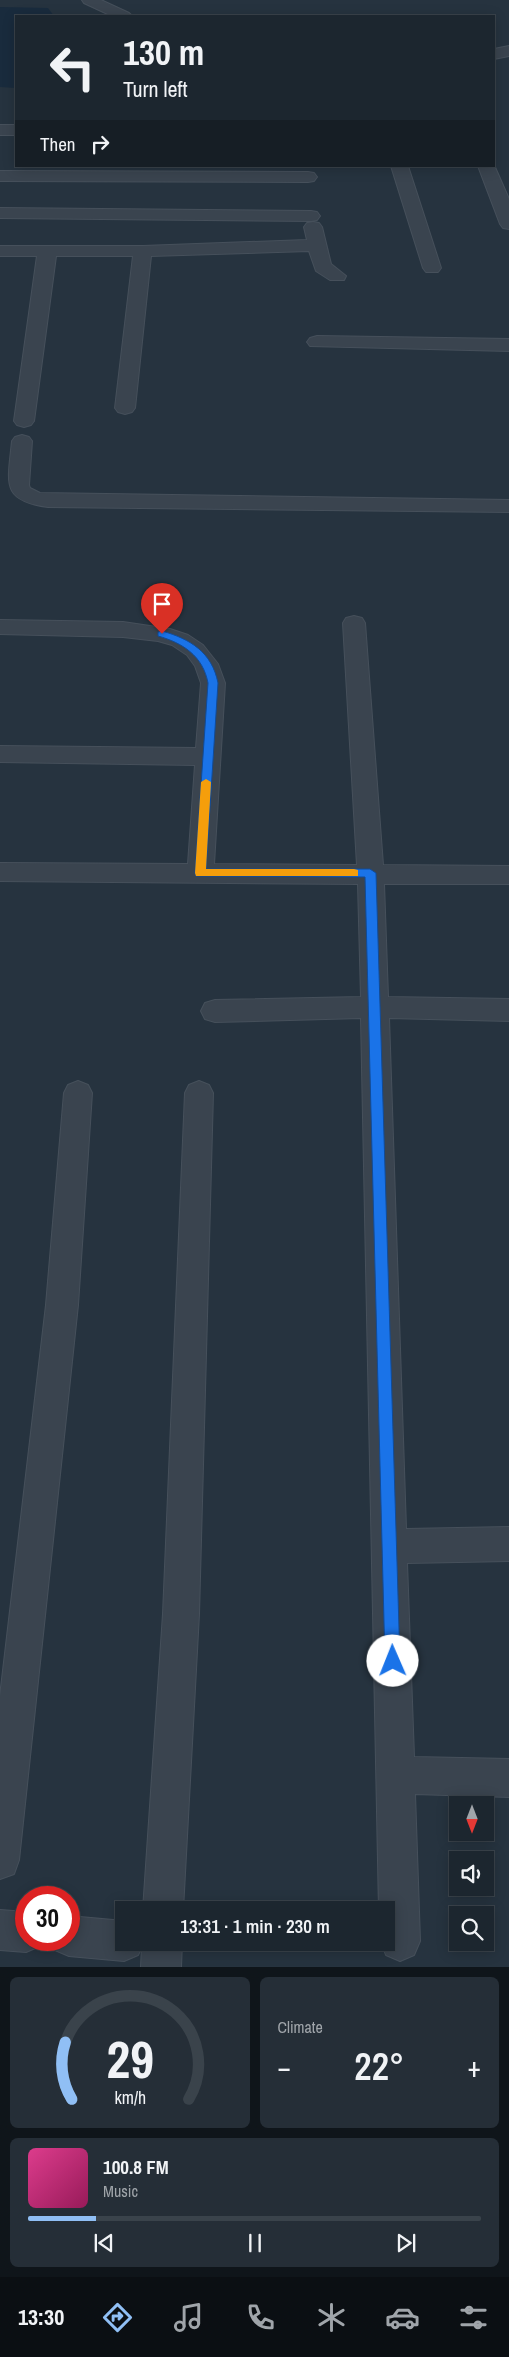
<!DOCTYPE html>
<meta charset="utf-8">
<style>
:root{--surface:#1c262f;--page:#252e37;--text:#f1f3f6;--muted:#a0a5aa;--line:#3a434b;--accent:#90bff5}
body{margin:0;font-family:"Archivo Narrow",sans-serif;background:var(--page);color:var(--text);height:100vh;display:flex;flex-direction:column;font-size:19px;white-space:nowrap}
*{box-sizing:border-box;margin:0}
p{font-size:16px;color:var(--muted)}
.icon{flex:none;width:28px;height:28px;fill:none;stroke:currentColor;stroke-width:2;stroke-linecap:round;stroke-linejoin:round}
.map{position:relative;height:1967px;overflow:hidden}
.sheet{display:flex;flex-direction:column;gap:10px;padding:10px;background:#0f151a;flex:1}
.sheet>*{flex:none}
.guide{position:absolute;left:15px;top:15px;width:480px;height:152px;border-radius:0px;box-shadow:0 2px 12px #0003,0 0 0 1px var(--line);background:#1c262f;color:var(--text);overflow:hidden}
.needle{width:32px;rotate:180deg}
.fabs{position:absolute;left:449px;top:1796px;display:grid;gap:10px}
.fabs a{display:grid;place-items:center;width:45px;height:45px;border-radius:0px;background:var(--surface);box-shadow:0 2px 12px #0003,0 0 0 1px var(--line);font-size:25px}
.speed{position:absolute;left:15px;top:1886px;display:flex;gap:10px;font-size:25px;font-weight:700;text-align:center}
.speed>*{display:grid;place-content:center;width:65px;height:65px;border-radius:50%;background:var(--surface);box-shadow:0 2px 12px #0003,0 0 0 1px var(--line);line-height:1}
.speed .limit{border:8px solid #d22;background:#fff;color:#111}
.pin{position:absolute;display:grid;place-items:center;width:42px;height:42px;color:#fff;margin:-51px -21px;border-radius:50% 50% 50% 0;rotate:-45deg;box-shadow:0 0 5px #0007}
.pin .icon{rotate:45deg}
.me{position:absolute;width:55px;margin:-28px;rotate:359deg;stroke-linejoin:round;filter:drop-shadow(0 0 4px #0008)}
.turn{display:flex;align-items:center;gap:18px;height:105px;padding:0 25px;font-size:22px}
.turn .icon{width:65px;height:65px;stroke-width:2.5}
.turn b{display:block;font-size:35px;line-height:42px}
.then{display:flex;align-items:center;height:48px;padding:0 25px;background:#0003;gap:10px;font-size:19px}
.big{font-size:38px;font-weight:600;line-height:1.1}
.sheet .widget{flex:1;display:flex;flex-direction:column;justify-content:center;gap:8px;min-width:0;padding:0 18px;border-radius:8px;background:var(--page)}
.sheet .dial{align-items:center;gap:0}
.dial svg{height:130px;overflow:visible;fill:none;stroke:var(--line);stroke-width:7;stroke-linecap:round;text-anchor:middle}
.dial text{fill:var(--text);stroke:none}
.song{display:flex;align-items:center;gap:15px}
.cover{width:60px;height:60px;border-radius:8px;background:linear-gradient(135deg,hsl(330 70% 55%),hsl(330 70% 35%))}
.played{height:5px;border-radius:2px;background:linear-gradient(90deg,var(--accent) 15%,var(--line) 15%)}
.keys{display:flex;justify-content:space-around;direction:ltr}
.heat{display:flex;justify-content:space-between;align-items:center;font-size:28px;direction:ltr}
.sheet .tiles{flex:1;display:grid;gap:10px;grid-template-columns:1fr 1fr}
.widget:last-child{grid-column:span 2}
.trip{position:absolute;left:115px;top:1901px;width:280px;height:50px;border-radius:0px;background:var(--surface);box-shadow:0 2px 12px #0003,0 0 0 1px var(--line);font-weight:600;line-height:50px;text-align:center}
.dock{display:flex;height:80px;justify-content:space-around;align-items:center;background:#0b0f13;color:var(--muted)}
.dock .icon{width:35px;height:35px}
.dock .on{color:var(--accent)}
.dock b{font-size:22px;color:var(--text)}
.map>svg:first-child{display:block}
.water{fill:#192b3d}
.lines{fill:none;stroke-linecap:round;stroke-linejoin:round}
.minor-casing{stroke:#46505b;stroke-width:2}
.minor{fill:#3a444f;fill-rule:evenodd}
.route{fill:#1a73e8;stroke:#114b97}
.slow{fill:#f59e0b}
</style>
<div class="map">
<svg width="509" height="1967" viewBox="0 0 509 1967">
<rect width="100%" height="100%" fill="#26333f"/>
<path class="water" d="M 0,7 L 48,8 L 54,16 L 16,16 L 16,88 L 0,87 Z"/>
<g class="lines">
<g class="minor-casing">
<path id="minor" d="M 82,0 L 101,0 L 129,13 L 132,16 L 112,16 L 84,3 Z
M 509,46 L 509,56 L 494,59 L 494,49 Z
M 0,125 L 16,125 L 16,135 L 0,135 Z
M 494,165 L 509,199 L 509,229 L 503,228 L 500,224 L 478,166 Z
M 391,166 L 408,166 L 441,268 L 438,272 L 426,272 L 423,268 Z
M 0,171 L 308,172 L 314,173 L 317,177 L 314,181 L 308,182 L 0,181 Z
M 0,208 L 311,211 L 317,212 L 320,216 L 317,220 L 311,221 L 0,218 Z
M 313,222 L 319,223 L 322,227 L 331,264 L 346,276 L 344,280 L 330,280 L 316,271 L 309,251 L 151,256 L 135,408 L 132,412 L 125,414 L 118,412 L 115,408 L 133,256 L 56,256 L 34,421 L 31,425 L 24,427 L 17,425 L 14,421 L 37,256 L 0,256 L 0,246 L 143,246 L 307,240 L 304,227 L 307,223 Z
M 317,336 L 509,339 L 509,351 L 310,346 L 307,342 L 310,338 Z
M 22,435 L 29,437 L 32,441 L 29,485 L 30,488 L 40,493 L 509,500 L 509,512 L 48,507 C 0,500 8,483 12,441 L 15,437 Z
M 354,616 L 362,618 L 365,623 L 383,865 L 509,866 L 509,884 L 384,884 L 388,997 L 509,999 L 509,1021 L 389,1018 L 406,1529 L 509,1527 L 509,1561 L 407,1563 L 414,1757 L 509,1759 L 509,1797 L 415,1794 L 420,1941 L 414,1955 L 400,1961 L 386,1955 L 381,1942 L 386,1942 L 386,1910 L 379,1910 L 361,1018 L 215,1022 L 205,1019 L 201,1011 L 205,1003 L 215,1000 L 361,997 L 358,884 L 0,881 L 0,863 L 188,864 L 195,765 L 0,762 L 0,746 L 196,748 L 201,683 L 195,666 L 187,655 L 172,645 L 158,641 L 123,637 L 0,634 L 0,620 L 123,622 L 170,629 L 188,635 L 203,645 L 218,664 L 225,683 L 214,864 L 357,865 L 343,623 L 346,618 Z
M 78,1081 L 88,1085 L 92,1093 L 78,1305 L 19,1860 L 14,1874 L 0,1879 L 0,1696 L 46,1305 L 64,1093 L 68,1085 Z
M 199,1081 L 209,1085 L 213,1093 L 199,1614 L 183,1910 L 143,1910 L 163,1614 L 185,1093 L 189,1085 Z
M 0,1910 L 26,1912 L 26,1940 L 43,1940 L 40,1946 L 26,1952 L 0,1950 Z
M 69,1916 L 124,1921 L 124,1942 L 182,1942 L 181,1967 L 141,1967 L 142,1946 L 138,1955 L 124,1961 L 69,1956 L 55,1950 L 51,1940 L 69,1940 Z"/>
</g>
<use href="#minor" class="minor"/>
</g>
<path class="route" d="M 162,631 C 190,639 212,652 218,683 L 206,869 L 370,869 L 376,873 L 400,1661 L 398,1666 L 393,1668 L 387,1666 L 385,1661 L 365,877 L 196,876 L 195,873 L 208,683 C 203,656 183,643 158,636 L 158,632 Z"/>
<path class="slow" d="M 206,779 L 211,782 L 206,869 L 354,869 L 358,870 L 358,876 L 196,876 L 195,873 L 201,782 Z"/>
</svg>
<div class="fabs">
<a><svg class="needle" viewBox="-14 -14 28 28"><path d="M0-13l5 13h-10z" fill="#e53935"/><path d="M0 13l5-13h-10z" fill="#a0a5aa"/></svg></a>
<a><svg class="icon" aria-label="sound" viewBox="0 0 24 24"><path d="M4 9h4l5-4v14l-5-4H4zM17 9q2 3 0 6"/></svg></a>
<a><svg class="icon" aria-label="search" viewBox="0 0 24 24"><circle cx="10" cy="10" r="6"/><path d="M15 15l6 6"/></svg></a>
</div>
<div class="speed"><div class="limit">30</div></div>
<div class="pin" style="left:162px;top:634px;background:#d93025"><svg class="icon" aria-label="arrive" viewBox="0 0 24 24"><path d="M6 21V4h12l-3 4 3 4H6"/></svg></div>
<svg class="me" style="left:393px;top:1661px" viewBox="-20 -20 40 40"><circle r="19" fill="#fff"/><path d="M0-13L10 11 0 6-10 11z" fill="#1a73e8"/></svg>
<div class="trip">13:31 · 1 min · 230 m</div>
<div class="guide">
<div class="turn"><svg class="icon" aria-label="left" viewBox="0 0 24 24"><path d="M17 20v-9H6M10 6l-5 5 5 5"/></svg><div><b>130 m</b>Turn left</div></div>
<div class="then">Then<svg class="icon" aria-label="right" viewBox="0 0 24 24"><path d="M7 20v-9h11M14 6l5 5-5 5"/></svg></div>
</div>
</div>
<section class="sheet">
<div class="tiles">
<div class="widget dial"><svg viewBox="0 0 100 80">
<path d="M14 69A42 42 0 1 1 86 69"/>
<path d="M14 69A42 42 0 0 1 10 34" stroke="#90bff5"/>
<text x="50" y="56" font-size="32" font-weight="700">29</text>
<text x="50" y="72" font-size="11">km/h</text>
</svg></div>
<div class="widget"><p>Climate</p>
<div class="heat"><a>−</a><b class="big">22°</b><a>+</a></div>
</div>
<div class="widget">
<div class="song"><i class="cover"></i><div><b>100.8 FM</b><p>Music</p></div></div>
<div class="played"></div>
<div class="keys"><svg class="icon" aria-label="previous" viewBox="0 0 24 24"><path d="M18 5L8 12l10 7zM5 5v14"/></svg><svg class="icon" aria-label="pause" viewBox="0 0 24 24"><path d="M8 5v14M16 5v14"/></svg><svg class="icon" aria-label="next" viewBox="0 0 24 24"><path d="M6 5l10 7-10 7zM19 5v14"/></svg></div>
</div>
</div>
</section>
<nav class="dock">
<b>13:30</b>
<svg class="icon on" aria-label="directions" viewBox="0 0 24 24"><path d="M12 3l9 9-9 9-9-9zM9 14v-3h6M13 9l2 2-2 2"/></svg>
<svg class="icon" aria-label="music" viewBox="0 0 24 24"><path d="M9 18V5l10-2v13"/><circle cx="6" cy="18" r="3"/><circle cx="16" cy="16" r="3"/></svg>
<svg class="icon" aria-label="phone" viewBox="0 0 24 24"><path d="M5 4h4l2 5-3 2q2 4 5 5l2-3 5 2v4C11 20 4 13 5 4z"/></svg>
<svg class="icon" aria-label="climate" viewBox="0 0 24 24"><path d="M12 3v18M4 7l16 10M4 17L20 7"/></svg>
<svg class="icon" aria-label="car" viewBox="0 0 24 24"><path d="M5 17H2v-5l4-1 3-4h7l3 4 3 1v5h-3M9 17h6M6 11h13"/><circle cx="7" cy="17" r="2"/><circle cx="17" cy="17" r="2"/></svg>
<svg class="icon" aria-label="filters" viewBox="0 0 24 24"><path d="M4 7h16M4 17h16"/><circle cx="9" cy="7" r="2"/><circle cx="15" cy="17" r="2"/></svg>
</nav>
